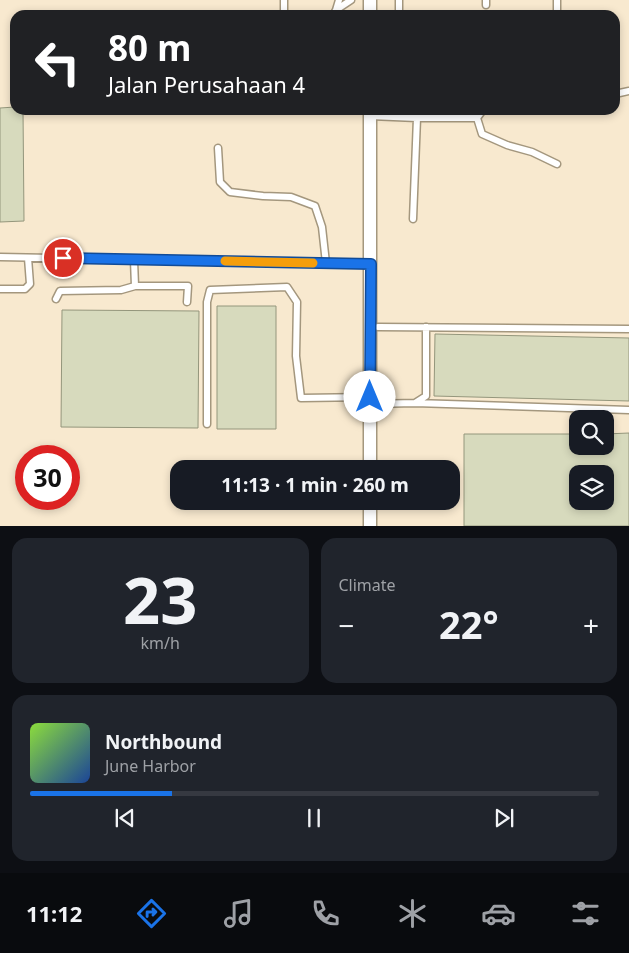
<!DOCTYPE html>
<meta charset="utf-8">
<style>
:root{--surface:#171b24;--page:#20242c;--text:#f1f3f6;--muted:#9ea1a6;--line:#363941;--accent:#1a73e8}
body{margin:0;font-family:"Noto Sans",sans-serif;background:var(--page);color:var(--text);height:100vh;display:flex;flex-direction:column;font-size:19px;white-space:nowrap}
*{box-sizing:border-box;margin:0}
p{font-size:16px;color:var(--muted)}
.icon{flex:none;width:28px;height:28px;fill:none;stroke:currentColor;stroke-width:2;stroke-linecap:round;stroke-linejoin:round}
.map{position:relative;height:526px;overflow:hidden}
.side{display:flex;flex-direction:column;gap:12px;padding:12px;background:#0d0f14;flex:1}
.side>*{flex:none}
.banner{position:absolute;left:10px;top:10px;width:610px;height:105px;border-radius:15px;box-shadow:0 2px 8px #0003;background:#202124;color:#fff;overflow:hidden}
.buttons{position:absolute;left:569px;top:410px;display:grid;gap:10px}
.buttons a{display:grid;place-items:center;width:45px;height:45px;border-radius:10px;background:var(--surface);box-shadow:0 2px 8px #0003;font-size:25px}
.speed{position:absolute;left:15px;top:445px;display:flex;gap:10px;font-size:25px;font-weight:700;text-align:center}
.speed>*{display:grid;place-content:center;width:65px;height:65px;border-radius:50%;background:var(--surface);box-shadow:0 2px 8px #0003;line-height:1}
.speed .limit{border:8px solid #d22;background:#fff;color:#111}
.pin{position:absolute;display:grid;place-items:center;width:42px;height:42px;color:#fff;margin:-21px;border:2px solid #fff;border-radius:50%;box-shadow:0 1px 5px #0007}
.me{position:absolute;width:55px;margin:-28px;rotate:0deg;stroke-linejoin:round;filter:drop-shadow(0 0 4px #0008)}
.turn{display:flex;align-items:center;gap:18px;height:105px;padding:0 15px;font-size:22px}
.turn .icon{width:65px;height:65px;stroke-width:2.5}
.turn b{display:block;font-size:35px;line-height:42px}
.big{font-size:38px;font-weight:700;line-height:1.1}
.side .card{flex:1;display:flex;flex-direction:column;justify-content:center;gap:8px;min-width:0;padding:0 18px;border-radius:15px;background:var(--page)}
.side .dial{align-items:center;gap:0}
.dial b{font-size:65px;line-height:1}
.song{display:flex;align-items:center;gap:15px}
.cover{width:60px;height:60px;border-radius:8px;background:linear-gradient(135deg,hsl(90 70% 55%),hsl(220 70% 35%))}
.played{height:5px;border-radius:2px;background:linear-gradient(90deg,var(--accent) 25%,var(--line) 25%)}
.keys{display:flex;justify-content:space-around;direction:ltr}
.heat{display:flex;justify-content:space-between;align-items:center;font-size:28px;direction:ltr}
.side .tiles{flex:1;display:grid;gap:12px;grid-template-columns:1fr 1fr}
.card:last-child{grid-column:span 2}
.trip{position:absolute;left:170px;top:460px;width:290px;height:50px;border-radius:15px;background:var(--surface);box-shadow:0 2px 8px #0003;font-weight:700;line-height:50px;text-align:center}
.tabs{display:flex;height:80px;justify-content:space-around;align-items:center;background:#090b0e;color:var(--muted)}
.tabs .icon{width:35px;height:35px}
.tabs .on{color:var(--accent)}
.tabs b{font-size:22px;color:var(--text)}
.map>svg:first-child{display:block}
.building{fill:#d7dabd;stroke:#94967c;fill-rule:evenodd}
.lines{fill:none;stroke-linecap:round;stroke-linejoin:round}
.lane-casing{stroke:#a4977e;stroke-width:9}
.street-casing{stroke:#a4977e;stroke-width:15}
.lane{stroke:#fff;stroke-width:6}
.street{stroke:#fff;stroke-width:12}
.route-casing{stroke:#114b97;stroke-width:12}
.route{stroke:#1a73e8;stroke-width:9}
.slow{stroke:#f59e0b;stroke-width:9}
</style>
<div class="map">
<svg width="629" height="526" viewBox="0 0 629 526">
<rect width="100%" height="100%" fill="#f8e9cf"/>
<path class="building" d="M 15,107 L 15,110 L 23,110 L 24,221 L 0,222 L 0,108 Z
M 217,306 L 276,306 L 276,429 L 217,429 Z
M 62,310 L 199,311 L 198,428 L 61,427 Z
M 435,334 L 629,338 L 629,401 L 434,396 Z
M 629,433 L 629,526 L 464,526 L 464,434 L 578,434 L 578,446 L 605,446 L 605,434 ZM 578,474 L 605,474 L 605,501 L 578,501 Z"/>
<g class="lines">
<g class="lane-casing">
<path id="lane" d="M 557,0 L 557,15
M 486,5 L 486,0
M 336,10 L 339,0
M 284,15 L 284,0
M 333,15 L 336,10 L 351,0
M 399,15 L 399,0
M 615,94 L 629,91
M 370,116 L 417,118 L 477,118 L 482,134 L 507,145 L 532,152 L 557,164
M 477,118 L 483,110
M 218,148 L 220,182 L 230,192 L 263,196 L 291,197 L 315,206 L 322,227 L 326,263
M 413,219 L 417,118
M 0,257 L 371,264
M 134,260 L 135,286 L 188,286 L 187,302
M 0,289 L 25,289 L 30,284 L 28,258
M 56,299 L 60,291 L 121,290 L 135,286
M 378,327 L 629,329
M 415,403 L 629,410
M 370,404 L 415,403 L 426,396 L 426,327
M 207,424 L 207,302 L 210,290 L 287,287 L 297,302 L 296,356 L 301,398 L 370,397"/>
</g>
<g class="street-casing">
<path id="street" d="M 370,0 L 370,15
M 370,469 L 370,110
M 370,526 L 370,501"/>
</g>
<use href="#lane" class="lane"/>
<use href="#street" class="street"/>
</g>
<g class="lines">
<g class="route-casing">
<path id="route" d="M 63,258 L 371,264 L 370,397"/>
</g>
<use href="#route" class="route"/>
<path class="slow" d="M 225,261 L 313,263"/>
</g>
</svg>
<div class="buttons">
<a><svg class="icon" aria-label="search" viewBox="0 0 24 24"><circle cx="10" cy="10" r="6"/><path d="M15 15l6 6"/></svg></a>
<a><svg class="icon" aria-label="layers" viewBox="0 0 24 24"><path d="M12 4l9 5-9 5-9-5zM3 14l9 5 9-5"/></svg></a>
</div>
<div class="speed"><div class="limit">30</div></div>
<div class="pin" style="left:63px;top:258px;background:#d93025"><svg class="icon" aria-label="arrive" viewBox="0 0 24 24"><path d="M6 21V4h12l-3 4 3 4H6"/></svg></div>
<svg class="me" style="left:370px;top:397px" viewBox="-20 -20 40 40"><circle r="19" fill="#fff"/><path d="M0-13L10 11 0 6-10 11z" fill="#1a73e8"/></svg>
<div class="trip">11:13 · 1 min · 260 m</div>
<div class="banner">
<div class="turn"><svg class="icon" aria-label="left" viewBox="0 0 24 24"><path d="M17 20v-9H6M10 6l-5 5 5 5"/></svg><div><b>80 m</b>Jalan Perusahaan 4</div></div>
</div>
</div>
<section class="side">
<div class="tiles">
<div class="card dial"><b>23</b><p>km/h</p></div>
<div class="card"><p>Climate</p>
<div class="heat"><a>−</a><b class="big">22°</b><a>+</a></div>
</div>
<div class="card">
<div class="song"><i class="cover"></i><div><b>Northbound</b><p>June Harbor</p></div></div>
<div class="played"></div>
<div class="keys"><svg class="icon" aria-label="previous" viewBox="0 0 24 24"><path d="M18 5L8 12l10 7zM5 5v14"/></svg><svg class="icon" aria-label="pause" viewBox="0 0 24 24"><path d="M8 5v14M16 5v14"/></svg><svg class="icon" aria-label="next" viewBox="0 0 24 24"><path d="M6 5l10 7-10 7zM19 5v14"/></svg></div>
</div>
</div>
</section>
<nav class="tabs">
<b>11:12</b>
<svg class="icon on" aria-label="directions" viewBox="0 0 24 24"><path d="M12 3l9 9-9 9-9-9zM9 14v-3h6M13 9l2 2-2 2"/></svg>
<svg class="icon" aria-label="music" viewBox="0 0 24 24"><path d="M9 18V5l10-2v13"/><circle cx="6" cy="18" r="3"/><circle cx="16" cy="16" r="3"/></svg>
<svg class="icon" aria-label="phone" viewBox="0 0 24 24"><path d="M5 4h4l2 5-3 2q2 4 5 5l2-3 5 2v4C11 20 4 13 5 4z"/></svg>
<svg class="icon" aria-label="climate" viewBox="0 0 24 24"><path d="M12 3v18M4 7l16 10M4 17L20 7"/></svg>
<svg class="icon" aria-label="car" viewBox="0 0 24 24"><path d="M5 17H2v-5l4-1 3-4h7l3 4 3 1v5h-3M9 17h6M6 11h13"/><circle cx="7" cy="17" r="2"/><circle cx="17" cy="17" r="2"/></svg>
<svg class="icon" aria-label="filters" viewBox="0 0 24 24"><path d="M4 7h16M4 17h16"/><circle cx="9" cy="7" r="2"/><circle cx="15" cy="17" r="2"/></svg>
</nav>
